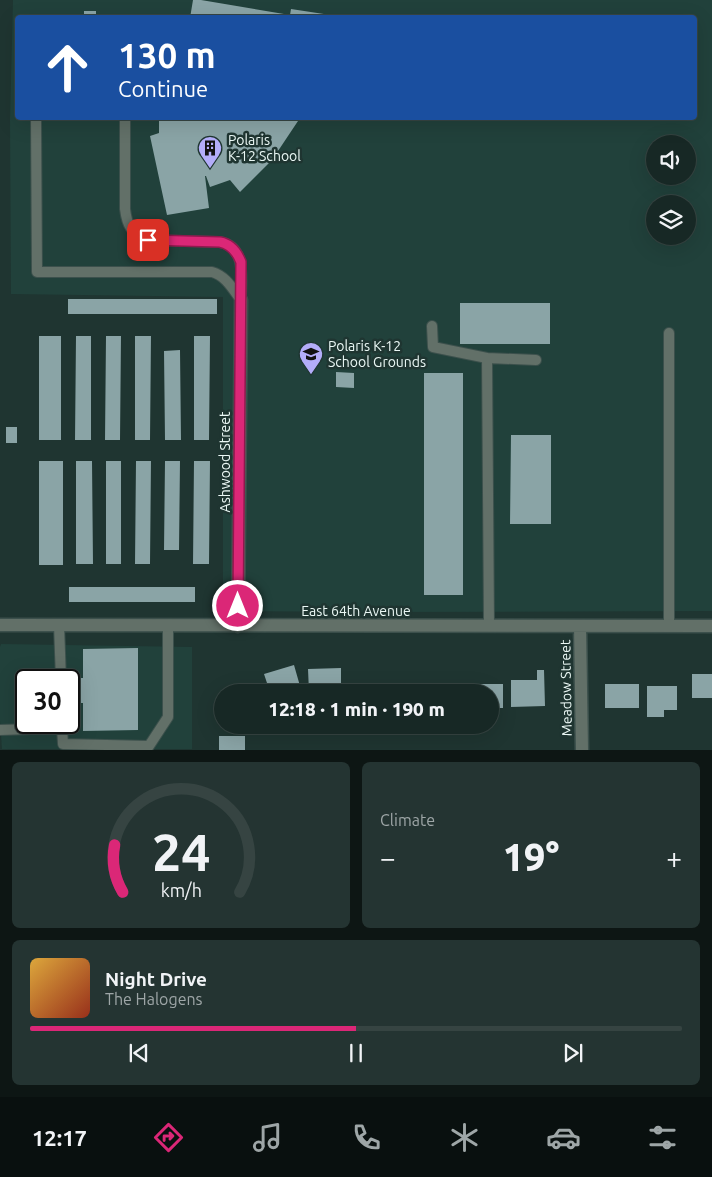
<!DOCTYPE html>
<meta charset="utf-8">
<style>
:root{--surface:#172825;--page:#243432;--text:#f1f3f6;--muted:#9ea6a7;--line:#364442;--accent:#db2777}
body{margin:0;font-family:Ubuntu,sans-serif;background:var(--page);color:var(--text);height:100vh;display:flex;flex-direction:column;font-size:19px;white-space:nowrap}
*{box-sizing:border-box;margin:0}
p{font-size:16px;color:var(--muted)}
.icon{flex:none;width:28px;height:28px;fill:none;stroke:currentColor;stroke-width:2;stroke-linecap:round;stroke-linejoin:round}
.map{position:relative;height:750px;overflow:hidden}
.side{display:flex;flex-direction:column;gap:12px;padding:12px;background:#0d1614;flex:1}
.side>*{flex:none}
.banner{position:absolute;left:15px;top:15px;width:682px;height:105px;border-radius:5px;box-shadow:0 5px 20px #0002,0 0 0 1px var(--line);background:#1a4fa0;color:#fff;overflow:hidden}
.fabs{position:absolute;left:646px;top:135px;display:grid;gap:10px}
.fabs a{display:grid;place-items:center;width:50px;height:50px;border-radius:50%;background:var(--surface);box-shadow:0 5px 20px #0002,0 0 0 1px var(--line);font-size:25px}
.speed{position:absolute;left:15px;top:669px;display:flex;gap:10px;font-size:25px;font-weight:700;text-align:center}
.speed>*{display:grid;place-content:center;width:65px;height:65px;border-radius:50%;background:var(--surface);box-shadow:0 5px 20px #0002,0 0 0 1px var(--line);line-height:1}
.speed .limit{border:2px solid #111;border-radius:8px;background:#fff;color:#111}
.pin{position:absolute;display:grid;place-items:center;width:42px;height:42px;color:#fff;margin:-21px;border-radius:10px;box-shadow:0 2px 8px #0006}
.me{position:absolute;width:55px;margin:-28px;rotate:0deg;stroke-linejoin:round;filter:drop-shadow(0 0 4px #0008)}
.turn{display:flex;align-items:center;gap:18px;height:105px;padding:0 20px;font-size:22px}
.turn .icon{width:65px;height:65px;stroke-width:2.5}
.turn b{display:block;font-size:35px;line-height:42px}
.big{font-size:38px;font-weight:800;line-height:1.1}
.side .widget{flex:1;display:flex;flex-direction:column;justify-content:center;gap:8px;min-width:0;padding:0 18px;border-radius:8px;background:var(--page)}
.side .dial{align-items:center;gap:0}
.dial svg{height:130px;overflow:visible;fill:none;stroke:var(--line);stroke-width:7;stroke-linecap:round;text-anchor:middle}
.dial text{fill:var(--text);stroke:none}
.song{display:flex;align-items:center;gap:15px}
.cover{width:60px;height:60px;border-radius:8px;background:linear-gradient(135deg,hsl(40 70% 55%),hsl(10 70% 35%))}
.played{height:5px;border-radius:2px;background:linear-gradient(90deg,var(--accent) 50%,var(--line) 50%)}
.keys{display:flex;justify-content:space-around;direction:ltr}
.heat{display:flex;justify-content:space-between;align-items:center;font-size:28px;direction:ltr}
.side .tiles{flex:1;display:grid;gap:12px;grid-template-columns:1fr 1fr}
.widget:last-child{grid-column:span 2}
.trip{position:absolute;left:214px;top:684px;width:285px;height:50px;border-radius:25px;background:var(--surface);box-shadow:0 5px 20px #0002,0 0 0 1px var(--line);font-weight:800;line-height:50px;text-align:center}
.menu{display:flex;height:80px;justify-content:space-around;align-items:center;background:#09100f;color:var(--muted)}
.menu .icon{width:35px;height:35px}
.menu .selected{color:var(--accent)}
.menu b{font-size:22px;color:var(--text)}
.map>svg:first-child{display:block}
.built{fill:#21413b;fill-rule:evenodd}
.building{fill:#8aa4a6}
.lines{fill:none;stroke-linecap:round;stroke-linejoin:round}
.service-casing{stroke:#3c504c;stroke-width:12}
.minor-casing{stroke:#3c504c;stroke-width:15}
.service{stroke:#627068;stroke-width:10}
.minor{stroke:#627068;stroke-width:12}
.route-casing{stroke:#8e194d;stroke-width:12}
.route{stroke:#db2777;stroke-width:9}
.labels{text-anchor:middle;stroke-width:5;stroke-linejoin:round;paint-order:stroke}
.poi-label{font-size:14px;fill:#ebf8f5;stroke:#1f3531;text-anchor:start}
.street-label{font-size:14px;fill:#ebf8f5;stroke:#1f3531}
</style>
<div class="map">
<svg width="712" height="750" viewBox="0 0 712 750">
<rect width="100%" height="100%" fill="#1f3531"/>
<path class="built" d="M 13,0 L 712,0 L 712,611 L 396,612 L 223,611 L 223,297 L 11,294 L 10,120 ZM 18,18 L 695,18 L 695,118 L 18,118 ZM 655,144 L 688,144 L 688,176 L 655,176 ZM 655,204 L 688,204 L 688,236 L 655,236 Z
M 1,644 L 192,647 L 192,749 L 2,749 L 0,721 L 0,647 ZM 26,680 L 69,680 L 69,722 L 26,722 Z"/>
<path class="building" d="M 193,0 L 201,0 L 290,15 L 291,9 L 337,16 L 337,18 L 190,18 Z
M 84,11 L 96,11 L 96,18 L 84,18 Z
M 159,118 L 300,118 L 280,148 L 270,162 L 240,192 L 230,180 L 210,187 L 206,176 L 205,176 L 209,208 L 167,215 L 150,136 L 159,133 Z
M 68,299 L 217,299 L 217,314 L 68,314 Z
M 460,303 L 550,303 L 550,344 L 460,344 Z
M 39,336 L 61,336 L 61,440 L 39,440 Z
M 76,336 L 91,336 L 91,440 L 75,440 Z
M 106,336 L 121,336 L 120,440 L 105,440 Z
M 135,336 L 151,336 L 150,440 L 135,440 Z
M 194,336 L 210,336 L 209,440 L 194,440 Z
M 180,350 L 181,440 L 165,440 L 164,351 Z
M 336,372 L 354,373 L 354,388 L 336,387 Z
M 424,373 L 463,373 L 463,595 L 424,595 Z
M 6,427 L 17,427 L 17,443 L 6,443 Z
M 511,435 L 551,435 L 551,524 L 510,524 Z
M 39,461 L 63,461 L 63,565 L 39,565 Z
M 76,461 L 92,461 L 93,564 L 76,564 Z
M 106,461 L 121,461 L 121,564 L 106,564 Z
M 136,461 L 151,461 L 150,564 L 135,564 Z
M 165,461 L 180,461 L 179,550 L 164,550 Z
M 194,461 L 210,461 L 209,564 L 193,564 Z
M 69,587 L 195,587 L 195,602 L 69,602 Z
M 138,648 L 138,730 L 83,731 L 83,703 L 72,703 L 71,678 L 83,678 L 83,649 Z
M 294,665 L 300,686 L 278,692 L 270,692 L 264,674 Z
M 341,668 L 341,692 L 309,692 L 308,669 Z
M 537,670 L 544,670 L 545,706 L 511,707 L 511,680 L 537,680 Z
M 692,674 L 712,674 L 712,698 L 692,698 Z
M 429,683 L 462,683 L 462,692 L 429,692 Z
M 470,684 L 503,684 L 503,708 L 490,708 L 490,692 L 470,692 Z
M 605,684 L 639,684 L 639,708 L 605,708 Z
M 350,685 L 382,686 L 382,692 L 350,692 Z
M 390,685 L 423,685 L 423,692 L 390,692 Z
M 647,686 L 677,686 L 677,710 L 664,710 L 664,717 L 647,717 Z
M 219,736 L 245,736 L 245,750 L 219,750 Z"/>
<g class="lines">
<g class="service-casing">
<path id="service" d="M 36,118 L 37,272 L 212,272 C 226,276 232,288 241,300
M 125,118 L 125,209 C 127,225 131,234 148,240 L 220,242 C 247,247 241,279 241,300
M 432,326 L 433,347 L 487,358
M 669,333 L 669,626
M 59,625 L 61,680
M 489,626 L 487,358 L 536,360
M 62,728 L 63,744 L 149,746 L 168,717 L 168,626
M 0,730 L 62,728 L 62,722"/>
</g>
<g class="minor-casing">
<path id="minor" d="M 0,625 L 712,626
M 238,626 L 241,300
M 580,626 L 582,750"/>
</g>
<use href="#service" class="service"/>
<use href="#minor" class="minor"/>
</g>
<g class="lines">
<g class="route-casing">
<path id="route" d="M 148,240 L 220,242 C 231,244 237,252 241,262 L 238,606"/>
</g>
<use href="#route" class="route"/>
</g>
<defs>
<g id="building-pin" transform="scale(1.25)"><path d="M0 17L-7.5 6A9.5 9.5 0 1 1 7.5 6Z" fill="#b3adf9" stroke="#1f3531"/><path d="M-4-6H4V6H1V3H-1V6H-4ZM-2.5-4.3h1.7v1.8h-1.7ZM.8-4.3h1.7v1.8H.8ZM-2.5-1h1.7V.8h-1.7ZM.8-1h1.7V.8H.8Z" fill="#111"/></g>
<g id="school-pin" transform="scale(1.25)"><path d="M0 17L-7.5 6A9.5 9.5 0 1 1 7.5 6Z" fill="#b3adf9" stroke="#1f3531"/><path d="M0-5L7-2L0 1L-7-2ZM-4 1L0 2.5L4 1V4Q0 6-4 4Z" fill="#111"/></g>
</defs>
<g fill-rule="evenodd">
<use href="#building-pin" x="210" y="148"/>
<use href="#school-pin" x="311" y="354"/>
</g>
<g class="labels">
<g class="poi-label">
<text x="228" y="145">Polaris<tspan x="228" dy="16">K-12 School</tspan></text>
<text x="328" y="351">Polaris K-12<tspan x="328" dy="16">School Grounds</tspan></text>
</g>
<g class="street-label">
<text transform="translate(225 462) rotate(-90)" y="5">Ashwood Street</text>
<text x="356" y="616">East 64th Avenue</text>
<text transform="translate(566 688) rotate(-91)" y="5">Meadow Street</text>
</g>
</g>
</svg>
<div class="fabs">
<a><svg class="icon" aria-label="sound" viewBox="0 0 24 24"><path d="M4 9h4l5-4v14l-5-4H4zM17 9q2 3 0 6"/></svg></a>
<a><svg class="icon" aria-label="layers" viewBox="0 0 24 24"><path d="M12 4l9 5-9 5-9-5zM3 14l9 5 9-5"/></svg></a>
</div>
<div class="speed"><div class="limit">30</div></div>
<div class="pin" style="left:148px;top:240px;background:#d93025"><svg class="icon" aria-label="arrive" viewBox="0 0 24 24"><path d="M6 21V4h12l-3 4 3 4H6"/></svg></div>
<svg class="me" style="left:238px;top:606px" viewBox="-20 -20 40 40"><circle r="17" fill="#db2777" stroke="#fff" stroke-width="3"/><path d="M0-11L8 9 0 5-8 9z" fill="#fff"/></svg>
<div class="trip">12:18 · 1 min · 190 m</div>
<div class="banner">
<div class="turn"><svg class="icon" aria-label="ahead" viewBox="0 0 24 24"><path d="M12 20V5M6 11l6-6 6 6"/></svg><div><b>130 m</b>Continue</div></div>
</div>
</div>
<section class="side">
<div class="tiles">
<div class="widget dial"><svg viewBox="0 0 100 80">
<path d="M14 69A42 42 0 1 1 86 69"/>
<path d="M14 69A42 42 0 0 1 9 40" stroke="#db2777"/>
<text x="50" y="56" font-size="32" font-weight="700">24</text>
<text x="50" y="72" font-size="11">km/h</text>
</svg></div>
<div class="widget"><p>Climate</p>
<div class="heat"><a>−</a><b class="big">19°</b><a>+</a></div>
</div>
<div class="widget">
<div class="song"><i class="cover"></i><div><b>Night Drive</b><p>The Halogens</p></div></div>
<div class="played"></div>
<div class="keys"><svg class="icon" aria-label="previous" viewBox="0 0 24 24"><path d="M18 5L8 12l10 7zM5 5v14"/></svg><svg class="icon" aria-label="pause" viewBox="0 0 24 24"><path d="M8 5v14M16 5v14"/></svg><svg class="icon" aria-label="next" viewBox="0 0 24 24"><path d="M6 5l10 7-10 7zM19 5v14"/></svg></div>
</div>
</div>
</section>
<nav class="menu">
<b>12:17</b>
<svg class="icon selected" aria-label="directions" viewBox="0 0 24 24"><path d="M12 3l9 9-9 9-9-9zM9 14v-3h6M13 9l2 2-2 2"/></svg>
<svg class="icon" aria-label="music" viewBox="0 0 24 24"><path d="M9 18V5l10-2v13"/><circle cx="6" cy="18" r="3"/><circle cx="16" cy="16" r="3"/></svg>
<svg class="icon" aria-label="phone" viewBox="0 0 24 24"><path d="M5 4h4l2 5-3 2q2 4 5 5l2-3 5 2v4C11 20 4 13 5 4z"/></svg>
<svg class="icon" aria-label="climate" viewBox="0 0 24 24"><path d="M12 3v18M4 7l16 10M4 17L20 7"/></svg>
<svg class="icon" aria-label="car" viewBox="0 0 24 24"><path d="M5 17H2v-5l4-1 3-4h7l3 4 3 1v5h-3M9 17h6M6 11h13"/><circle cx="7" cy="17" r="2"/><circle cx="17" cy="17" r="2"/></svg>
<svg class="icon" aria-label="filters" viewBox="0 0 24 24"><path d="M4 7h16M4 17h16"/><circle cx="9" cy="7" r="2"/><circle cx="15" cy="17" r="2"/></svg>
</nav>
